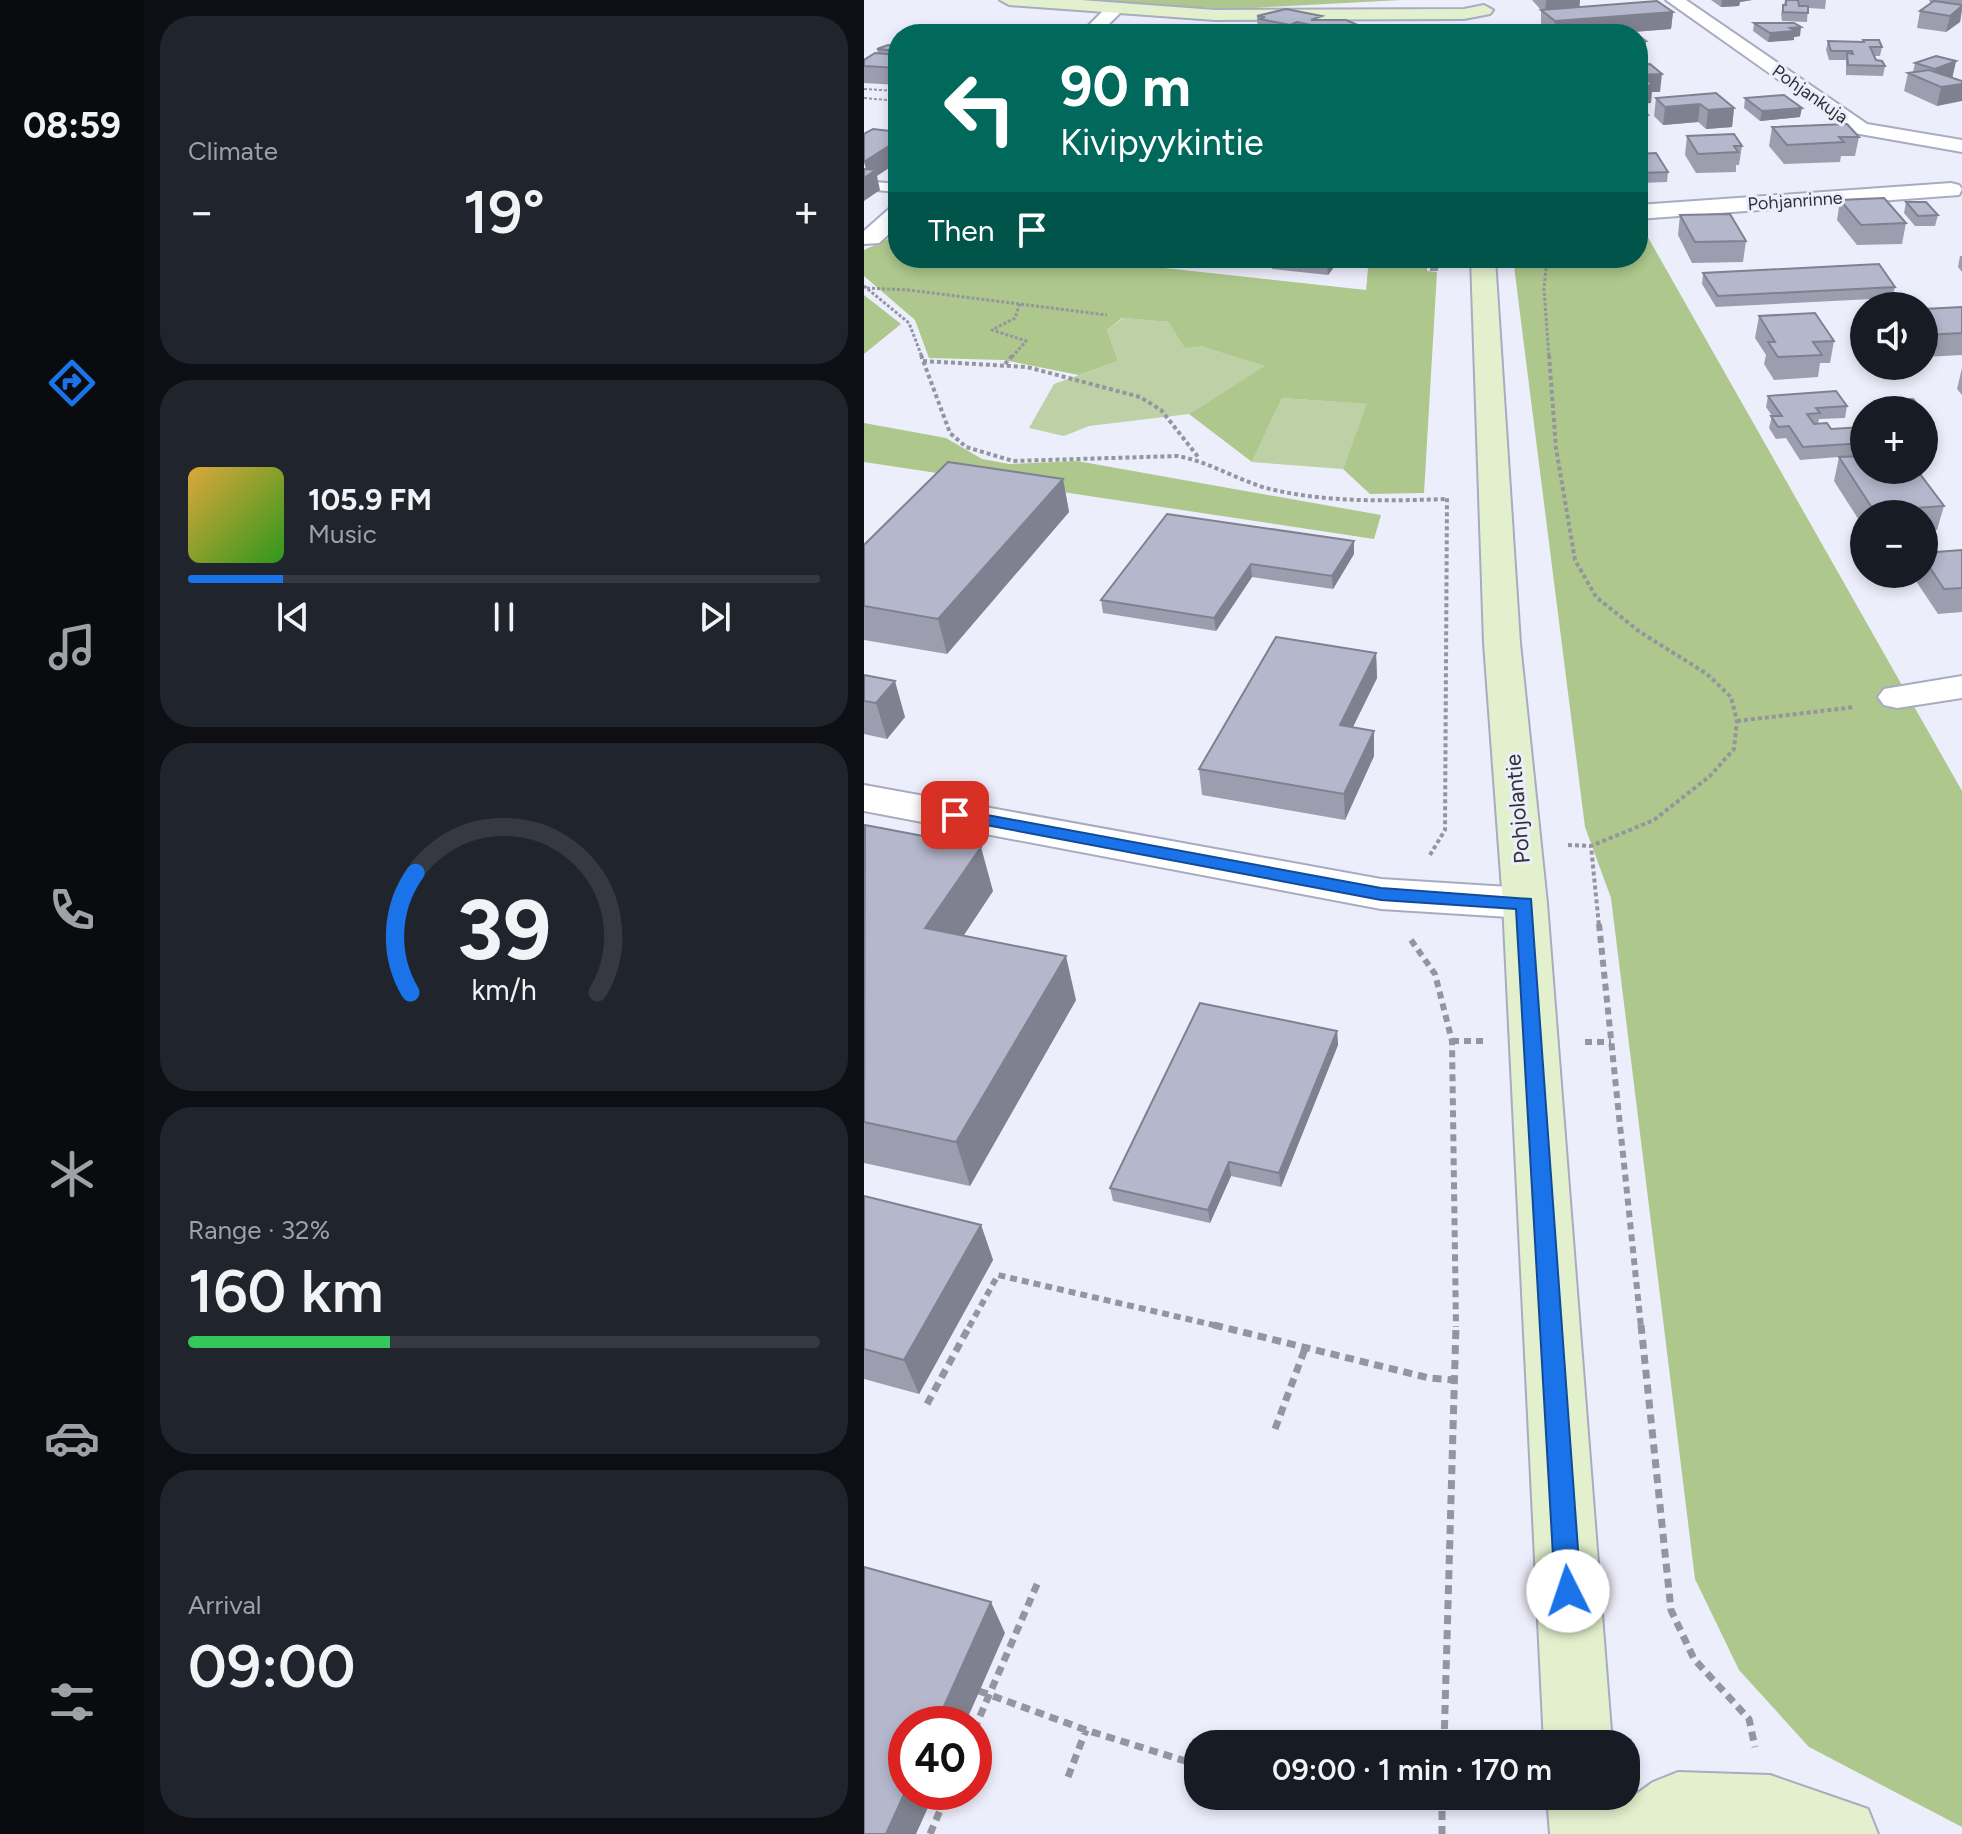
<!DOCTYPE html>
<meta charset="utf-8">
<style>
:root{--surface:#171b24;--page:#20242c;--text:#f1f3f6;--muted:#9ea1a6;--line:#363941;--accent:#1a73e8}
body{margin:0;font-family:Figtree,sans-serif;background:var(--page);color:var(--text);height:100vh;display:flex;flex-direction:column;font-size:30px;white-space:nowrap}
*{box-sizing:border-box;margin:0}
p{font-size:26px;color:var(--muted)}
.icon{flex:none;width:44px;height:44px;fill:none;stroke:currentColor;stroke-width:2;stroke-linecap:round;stroke-linejoin:round}
.map{position:relative;flex:1;overflow:hidden}
.drawer{display:flex;flex-direction:column;gap:16px;padding:16px;background:#0d0f14;width:720px}
.drawer>*{flex:none}
.hud{position:absolute;left:24px;top:24px;width:760px;height:244px;border-radius:32px;box-shadow:0 4px 12px #0003;background:#00695c;color:#fff;overflow:hidden}
.fabs{position:absolute;left:986px;top:292px;display:grid;gap:16px}
.fabs a{display:grid;place-items:center;width:88px;height:88px;border-radius:50%;background:var(--surface);box-shadow:0 4px 12px #0003;font-size:40px}
.speed{position:absolute;left:24px;top:1706px;display:flex;gap:16px;font-size:40px;font-weight:700;text-align:center}
.speed>*{display:grid;place-content:center;width:104px;height:104px;border-radius:50%;background:var(--surface);box-shadow:0 4px 12px #0003;line-height:1}
.speed .limit{border:12px solid #d22;background:#fff;color:#111}
.pin{position:absolute;display:grid;place-items:center;width:68px;height:68px;color:#fff;margin:-34px;border-radius:16px;box-shadow:0 4px 12px #0006}
.me{position:absolute;width:88px;margin:-44px;rotate:356deg;stroke-linejoin:round;filter:drop-shadow(0 0 6px #0008)}
.turn{display:flex;align-items:center;gap:28px;height:168px;padding:0 40px;font-size:36px}
.turn .icon{width:104px;height:104px;stroke-width:2.5}
.turn b{display:block;font-size:56px;line-height:68px}
.then{display:flex;align-items:center;height:76px;padding:0 40px;background:#0003;gap:16px;font-size:30px}
.big{font-size:60px;font-weight:600;line-height:1.1}
.drawer .card{flex:1;display:flex;flex-direction:column;justify-content:center;gap:12px;min-width:0;padding:0 28px;border-radius:32px;background:var(--page)}
.drawer .dial{align-items:center;gap:0}
.dial svg{height:208px;overflow:visible;fill:none;stroke:var(--line);stroke-width:7;stroke-linecap:round;text-anchor:middle}
.dial text{fill:var(--text);stroke:none}
.song{display:flex;align-items:center;gap:24px}
.cover{width:96px;height:96px;border-radius:12px;background:linear-gradient(135deg,hsl(40 70% 55%),hsl(110 70% 35%))}
.played{height:8px;border-radius:4px;background:linear-gradient(90deg,var(--accent) 15%,var(--line) 15%)}
.keys{display:flex;justify-content:space-around;direction:ltr}
.heat{display:flex;justify-content:space-between;align-items:center;font-size:44px;direction:ltr}
.charge{height:12px;border-radius:6px;background:linear-gradient(90deg,#34c759 32%,var(--line) 0)}
.trip{position:absolute;left:320px;top:1730px;width:456px;height:80px;border-radius:32px;background:var(--surface);box-shadow:0 4px 12px #0003;font-weight:600;line-height:80px;text-align:center}
main{display:flex;flex:1;min-height:0}
.dock{display:flex;flex-direction:column;width:144px;justify-content:space-around;align-items:center;background:#090b0e;color:var(--muted)}
.dock .icon{width:56px;height:56px}
.dock .on{color:var(--accent)}
.dock b{font-size:36px;color:var(--text)}
.map>svg:first-child{display:block}
.green{fill:#bdd0a6}
.forest{fill:#adc78c}
.lines{fill:none;stroke-linecap:round;stroke-linejoin:round}
.lane-casing{stroke:#a9abc0;stroke-width:4}
.street-casing{stroke:#a9abc0;stroke-width:4}
.secondary-casing{stroke:#a9abc0;stroke-width:4}
.path-far4{stroke:#94959f;stroke-width:2;stroke-dasharray:3 2;stroke-linecap:butt}
.path-far3{stroke:#94959f;stroke-width:3;stroke-dasharray:3 2;stroke-linecap:butt}
.path-far2{stroke:#94959f;stroke-width:4;stroke-dasharray:4 3;stroke-linecap:butt}
.path-far1{stroke:#94959f;stroke-width:6;stroke-dasharray:7 5;stroke-linecap:butt}
.path{stroke:#94959f;stroke-width:7;stroke-dasharray:9 6;stroke-linecap:butt}
.lane{fill:#fff;fill-rule:evenodd}
.street{fill:#fff;fill-rule:evenodd}
.secondary{fill:#e2f0cd;fill-rule:evenodd}
.wall{fill:#9c9eb0}
.shaded-wall{fill:#7f8190}
.building{fill:#b5b8cd;stroke:#7f8190;stroke-width:2}
.route{fill:#1a73e8;stroke:#114b97;stroke-width:2}
.labels{text-anchor:middle;stroke-width:6;stroke-linejoin:round;paint-order:stroke}
.far-street-label{font-size:18px;fill:#303139;stroke:#edeefb}
.street-label{font-size:22px;fill:#303139;stroke:#edeefb}
</style>
<main>
<nav class="dock">
<b>08:59</b>
<svg class="icon on" aria-label="directions" viewBox="0 0 24 24"><path d="M12 3l9 9-9 9-9-9zM9 14v-3h6M13 9l2 2-2 2"/></svg>
<svg class="icon" aria-label="music" viewBox="0 0 24 24"><path d="M9 18V5l10-2v13"/><circle cx="6" cy="18" r="3"/><circle cx="16" cy="16" r="3"/></svg>
<svg class="icon" aria-label="phone" viewBox="0 0 24 24"><path d="M5 4h4l2 5-3 2q2 4 5 5l2-3 5 2v4C11 20 4 13 5 4z"/></svg>
<svg class="icon" aria-label="climate" viewBox="0 0 24 24"><path d="M12 3v18M4 7l16 10M4 17L20 7"/></svg>
<svg class="icon" aria-label="car" viewBox="0 0 24 24"><path d="M5 17H2v-5l4-1 3-4h7l3 4 3 1v5h-3M9 17h6M6 11h13"/><circle cx="7" cy="17" r="2"/><circle cx="17" cy="17" r="2"/></svg>
<svg class="icon" aria-label="filters" viewBox="0 0 24 24"><path d="M4 7h16M4 17h16"/><circle cx="9" cy="7" r="2"/><circle cx="15" cy="17" r="2"/></svg>
</nav>
<section class="drawer">
<div class="card"><p>Climate</p>
<div class="heat"><a>−</a><b class="big">19°</b><a>+</a></div>
</div>
<div class="card">
<div class="song"><i class="cover"></i><div><b>105.9 FM</b><p>Music</p></div></div>
<div class="played"></div>
<div class="keys"><svg class="icon" aria-label="previous" viewBox="0 0 24 24"><path d="M18 5L8 12l10 7zM5 5v14"/></svg><svg class="icon" aria-label="pause" viewBox="0 0 24 24"><path d="M8 5v14M16 5v14"/></svg><svg class="icon" aria-label="next" viewBox="0 0 24 24"><path d="M6 5l10 7-10 7zM19 5v14"/></svg></div>
</div>
<div class="card dial"><svg viewBox="0 0 100 80">
<path d="M14 69A42 42 0 1 1 86 69"/>
<path d="M14 69A42 42 0 0 1 16 23" stroke="#1a73e8"/>
<text x="50" y="56" font-size="32" font-weight="700">39</text>
<text x="50" y="72" font-size="11">km/h</text>
</svg></div>
<div class="card"><p>Range · 32%</p><b class="big">160 km</b><div class="charge"></div></div>
<div class="card"><p>Arrival</p><b class="big">09:00</b></div>
</section>
<div class="map">
<svg width="1098" height="1834" viewBox="0 0 1098 1834">
<rect width="100%" height="100%" fill="#edeefb"/>
<path class="green" d="M 259,318 L 305,322 L 336,346 L 402,366 L 325,414 L 225,426 L 200,436 L 165,428 L 190,384 L 254,361 L 243,330 Z
M 418,398 L 504,404 L 479,469 L 388,462 Z"/>
<path class="forest" d="M 184,0 L 537,0 L 370,9 Z
M 774,225 L 777,225 L 1098,791 L 1098,1827 L 945,1747 L 875,1670 L 831,1579 L 747,898 L 721,827 L 649,258 L 774,258 Z
M 26,238 L 34,239 L 34,258 L 209,258 L 502,290 L 505,258 L 574,258 L 574,261 L 563,262 L 563,271 L 573,272 L 560,493 L 506,494 L 479,469 L 503,404 L 418,398 L 388,462 L 325,414 L 401,366 L 336,346 L 321,348 L 305,322 L 258,318 L 243,330 L 254,361 L 215,375 L 140,360 L 65,358 L 51,320 L 0,276 L 0,250 Z
M 0,295 L 37,324 L 0,354 Z
M 0,423 L 82,438 L 118,459 L 145,464 L 213,461 L 517,515 L 510,539 L 0,462 Z"/>
<g class="lines">
<g class="lane-casing">
<path id="lane" d="M 0,181 L 34,184 L 34,192 L 0,189 Z"/>
</g>
<g class="street-casing">
<path id="street" d="M 802,0 L 822,0 L 1003,124 L 1098,140 L 1098,152 L 990,133 Z
M 251,4 L 260,9 L 235,34 L 216,34 L 245,5 Z
M 1087,183 L 1095,185 L 1098,189 L 1095,195 L 774,219 L 774,205 Z
M 34,206 L 34,226 L 15,243 L 0,244 L 0,231 L 26,208 Z
M 1098,676 L 1098,698 L 1033,708 L 1020,705 L 1014,697 L 1020,689 Z
M 0,785 L 517,879 L 661,888 L 676,892 L 683,903 L 676,914 L 661,918 L 517,909 L 0,811 Z"/>
</g>
<g class="secondary-casing">
<path id="secondary" d="M 136,0 L 217,0 L 351,10 L 600,9 L 620,5 L 629,10 L 626,14 L 600,19 L 351,20 L 145,5 Z
M 607,258 L 631,258 L 656,643 L 683,903 L 748,1744 L 680,1744 L 639,903 L 620,643 Z
M 814,1772 L 906,1775 L 1004,1809 L 1014,1834 L 686,1834 L 683,1796 L 753,1796 L 754,1807 L 789,1782 Z"/>
</g>
<path class="path-far4" d="M 0,89 L 34,91
M 0,98 L 34,101"/>
<path class="path-far3" d="M 683,258 L 680,289 L 685,357
M 0,286 L 45,323 L 58,357
M 3,288 L 44,290 L 243,315
M 148,357 L 162,341 L 128,330 L 151,318 L 156,303"/>
<path class="path-far2" d="M 57,355 L 86,433 L 102,447 L 149,461 L 314,456 C 345,462 372,479 402,488 C 461,503 523,501 583,499
M 685,355 L 692,448 L 711,560 L 732,597 L 776,632 L 843,674 L 867,697 L 873,721 L 870,749 L 846,776 L 790,820 L 727,846 L 735,926
M 59,361 L 163,367 L 276,397 L 297,410 L 335,458
M 141,364 L 149,355
M 873,721 L 991,707
M 704,845 L 727,846
M 566,855 L 581,830 L 583,497"/>
<path class="path-far1" d="M 735,924 L 777,1327
M 547,940 L 571,974 L 588,1041 L 592,1327
M 588,1041 L 619,1041
M 721,1042 L 747,1042
M 105,1327 L 134,1275 L 358,1327"/>
<path class="path" d="M 350,1325 L 565,1378 L 591,1380
M 777,1325 L 807,1610 L 830,1659 L 885,1719 L 891,1747
M 63,1404 L 106,1325
M 411,1429 L 442,1346
M 115,1691 L 222,1730 L 334,1765
M 110,1730 L 174,1582
M 580,1744 L 592,1325
M 204,1777 L 222,1730
M 563,1796 L 577,1807
M 578,1796 L 578,1834
M 66,1834 L 84,1792"/>
<use href="#lane" class="lane"/>
<use href="#street" class="street"/>
<use href="#secondary" class="secondary"/>
</g>
<path class="wall" d="M 668,0 L 716,0 L 715,7 L 809,12 L 807,29 L 770,32 L 773,34 L 685,34 L 677,26 L 677,10 Z
M 847,0 L 888,0 L 876,2 L 875,6 L 857,7 Z
M 921,0 L 962,0 L 961,9 L 944,8 L 943,22 L 918,21 L 917,14 L 919,5 L 920,5 Z
M 1065,0 L 1098,0 L 1098,11 L 1096,22 L 1082,32 L 1053,28 L 1056,11 L 1067,4 Z
M 393,16 L 459,20 L 501,34 L 397,34 L 394,32 Z
M 890,23 L 936,36 L 930,37 L 930,40 L 904,42 L 889,31 Z
M 999,40 L 1018,47 L 1016,56 L 1010,56 L 1012,60 L 1021,66 L 1019,76 L 982,75 L 982,60 L 965,60 L 962,50 L 964,41 L 999,42 Z
M 34,47 L 34,85 L 0,83 L 0,60 L 14,54 L 13,49 Z
M 1092,61 L 1088,78 L 1073,106 L 1040,91 L 1044,73 L 1049,72 L 1051,63 Z
M 792,98 L 870,108 L 868,127 L 842,129 L 834,122 L 799,125 L 790,116 Z
M 881,98 L 936,117 L 896,121 L 880,108 Z
M 774,107 L 784,115 L 783,125 L 774,125 Z
M 908,127 L 995,137 L 991,156 L 977,156 L 976,162 L 920,164 L 905,146 Z
M 823,136 L 878,146 L 875,165 L 872,165 L 872,172 L 832,173 L 821,155 Z
M 774,154 L 804,172 L 803,182 L 775,183 L 774,181 Z
M 976,200 L 1042,223 L 1038,244 L 993,245 L 973,220 Z
M 1042,202 L 1074,215 L 1071,226 L 1051,226 L 1040,213 Z
M 816,215 L 882,241 L 879,262 L 828,263 L 814,235 Z
M 1096,256 L 1098,256 L 1098,272 L 1094,267 Z
M 335,258 L 397,258 L 389,267 L 335,261 Z
M 408,258 L 477,258 L 464,275 L 408,269 Z
M 566,258 L 575,258 L 574,271 L 566,271 Z
M 839,273 L 1031,287 L 1028,298 L 852,307 L 838,284 Z
M 1098,307 L 1098,355 L 1060,357 L 1060,309 Z
M 895,316 L 970,341 L 966,363 L 956,363 L 954,377 L 910,380 L 900,364 L 902,355 L 891,338 Z
M 1098,368 L 1098,395 L 1093,389 Z
M 904,396 L 983,406 L 981,418 L 955,419 L 954,424 L 967,429 L 1000,428 L 1000,455 L 936,460 L 922,438 L 912,439 L 905,428 L 908,416 L 902,407 Z
M 1011,401 L 1058,410 L 1009,410 Z
M 1060,412 L 1069,422 L 1066,434 L 1060,435 Z
M 975,457 L 1080,506 L 1073,530 L 1060,531 L 1060,514 L 1000,514 L 1000,528 L 970,481 Z
M 199,479 L 205,512 L 83,654 L 0,640 L 0,545 Z
M 303,514 L 490,554 L 469,589 L 388,577 L 352,631 L 239,613 L 237,600 Z
M 1098,550 L 1098,612 L 1074,614 L 1050,578 L 1051,574 L 1060,574 L 1060,553 Z
M 512,653 L 513,678 L 489,727 L 510,731 L 510,756 L 481,820 L 338,795 L 335,769 Z
M 0,675 L 41,717 L 23,739 L 0,734 Z
M 0,826 L 129,891 L 99,936 L 212,1000 L 106,1186 L 0,1163 Z
M 473,1031 L 474,1045 L 417,1187 L 367,1176 L 346,1223 L 249,1201 L 246,1188 Z
M 0,1196 L 117,1225 L 129,1260 L 55,1394 L 0,1379 Z"/>
<path class="shaded-wall" d="M 682,0 L 716,0 L 715,11 L 681,13 Z
M 858,0 L 888,0 L 876,2 L 875,6 L 857,7 Z
M 1098,6 L 1096,22 L 1082,32 L 1086,16 Z
M 809,12 L 807,29 L 741,34 L 690,34 L 691,21 Z
M 433,22 L 433,34 L 427,34 L 426,25 Z
M 937,27 L 936,36 L 930,37 L 930,40 L 904,42 L 906,33 L 926,28 Z
M 501,28 L 501,34 L 485,32 Z
M 782,41 L 781,58 L 774,59 L 774,42 Z
M 34,48 L 34,57 L 26,59 L 24,50 Z
M 1092,61 L 1088,79 L 1068,84 L 1071,69 Z
M 798,74 L 796,92 L 788,92 L 787,103 L 774,104 L 774,86 L 778,75 Z
M 1098,84 L 1098,101 L 1073,106 L 1077,87 Z
M 836,104 L 834,122 L 799,125 L 801,107 Z
M 870,108 L 868,127 L 842,129 L 844,110 Z
M 938,108 L 936,117 L 896,121 L 898,111 Z
M 34,140 L 34,162 L 13,176 L 16,190 L 0,201 L 0,178 L 4,176 L 0,162 Z
M 389,258 L 397,258 L 389,267 Z
M 468,258 L 477,258 L 464,275 L 463,264 Z
M 199,479 L 205,512 L 83,654 L 74,619 Z
M 490,541 L 490,554 L 469,589 L 468,576 Z
M 387,564 L 388,577 L 352,631 L 350,618 Z
M 512,653 L 513,678 L 477,751 L 476,725 Z
M 31,681 L 41,717 L 23,739 L 12,703 Z
M 510,731 L 510,756 L 481,820 L 480,794 Z
M 117,847 L 129,891 L 75,973 L 61,928 Z
M 202,956 L 212,1000 L 106,1186 L 92,1142 Z
M 473,1031 L 474,1045 L 417,1187 L 415,1173 Z
M 365,1162 L 367,1176 L 346,1223 L 344,1210 Z
M 117,1225 L 129,1260 L 55,1394 L 40,1360 Z
M 127,1602 L 141,1633 L 101,1724 L 72,1724 Z
M 42,1790 L 42,1792 L 71,1792 L 52,1834 L 22,1834 Z"/>
<path class="building" d="M 922,0 L 934,0 L 935,6 L 944,6 L 944,13 L 919,12 L 919,5 L 922,5 Z
M 793,1 L 809,12 L 691,21 L 677,10 Z
M 1070,1 L 1098,5 L 1098,6 L 1086,16 L 1056,11 Z
M 422,9 L 458,16 L 447,20 L 482,20 L 501,28 L 485,32 L 497,34 L 458,34 L 437,27 L 447,25 L 433,22 L 426,25 L 396,19 L 401,17 L 393,16 Z
M 890,23 L 930,23 L 937,27 L 926,28 L 931,31 L 906,33 Z
M 768,30 L 773,34 L 717,34 Z
M 285,32 L 328,32 L 327,34 L 284,34 Z
M 774,35 L 782,41 L 774,42 Z
M 999,40 L 1015,40 L 1018,47 L 1006,47 L 1012,60 L 1018,61 L 1021,66 L 984,65 L 983,53 L 989,54 L 988,51 L 967,51 L 964,41 L 1000,42 Z
M 24,45 L 34,48 L 24,50 L 13,49 Z
M 11,53 L 34,55 L 34,68 L 0,66 L 0,60 Z
M 1072,56 L 1092,61 L 1071,69 L 1051,63 Z
M 786,64 L 798,74 L 778,75 L 789,85 L 774,86 L 774,65 Z
M 1065,70 L 1098,81 L 1098,84 L 1077,87 L 1044,73 Z
M 852,93 L 870,108 L 844,110 L 836,104 L 801,107 L 792,98 Z
M 920,95 L 938,108 L 898,111 L 881,98 Z
M 774,107 L 777,107 L 784,115 L 774,116 Z
M 983,124 L 995,137 L 975,137 L 980,142 L 923,145 L 908,127 Z
M 9,129 L 34,132 L 34,140 L 0,162 L 0,134 Z
M 870,134 L 878,146 L 870,146 L 874,152 L 834,154 L 823,136 Z
M 792,153 L 804,172 L 776,173 L 774,169 L 774,154 Z
M 0,169 L 12,170 L 0,178 Z
M 1020,198 L 1042,223 L 997,225 L 976,200 Z
M 1042,202 L 1062,202 L 1074,215 L 1054,216 Z
M 866,214 L 882,241 L 831,242 L 816,215 Z
M 408,258 L 468,258 L 463,264 Z
M 1015,264 L 1031,287 L 854,296 L 839,273 Z
M 1098,307 L 1098,333 L 1060,335 L 1060,309 Z
M 951,313 L 970,341 L 949,342 L 958,355 L 914,357 L 904,342 L 911,342 L 895,316 Z
M 972,391 L 983,406 L 952,408 L 956,413 L 943,414 L 950,424 L 963,423 L 967,429 L 999,427 L 1000,443 L 939,447 L 925,426 L 914,427 L 907,416 L 918,416 L 904,396 Z
M 1049,399 L 1058,410 L 1018,410 L 1011,401 Z
M 1060,412 L 1069,422 L 1060,423 Z
M 1000,456 L 1000,470 L 1053,470 L 1080,506 L 1010,511 L 975,457 Z
M 84,462 L 199,479 L 74,619 L 0,606 L 0,545 Z
M 303,514 L 490,541 L 468,576 L 387,564 L 350,618 L 237,600 Z
M 1098,550 L 1098,588 L 1080,589 L 1060,559 L 1060,553 Z
M 412,637 L 512,653 L 476,725 L 510,731 L 480,794 L 335,769 Z
M 0,675 L 31,681 L 12,703 L 0,701 Z
M 1,825 L 117,847 L 61,928 L 202,956 L 92,1142 L 0,1122 Z
M 336,1003 L 473,1031 L 415,1173 L 365,1162 L 344,1210 L 246,1188 Z
M 0,1196 L 117,1225 L 40,1360 L 0,1349 Z
M 0,1567 L 127,1602 L 72,1724 L 42,1724 L 42,1790 L 22,1834 L 0,1834 Z"/>
<path class="route" d="M 91,809 L 517,888 L 667,899 L 717,1591 L 713,1601 L 704,1605 L 694,1601 L 691,1591 L 652,909 L 517,900 L 85,818 L 83,815 L 85,811 Z"/>
<g class="labels">
<g class="far-street-label">
<text transform="translate(946 94) rotate(35)" y="6">Pohjankuja</text>
<text transform="translate(931 201) rotate(-4)" y="6">Pohjanrinne</text>
</g>
<g class="street-label">
<text transform="translate(653 809) rotate(-95)" y="8">Pohjolantie</text>
</g>
</g>
</svg>
<div class="fabs">
<a><svg class="icon" aria-label="sound" viewBox="0 0 24 24"><path d="M4 9h4l5-4v14l-5-4H4zM17 9q2 3 0 6"/></svg></a>
<a>+</a>
<a>−</a>
</div>
<div class="speed"><div class="limit">40</div></div>
<div class="pin" style="left:91px;top:815px;background:#d93025"><svg class="icon" aria-label="arrive" viewBox="0 0 24 24"><path d="M6 21V4h12l-3 4 3 4H6"/></svg></div>
<svg class="me" style="left:704px;top:1591px" viewBox="-20 -20 40 40"><circle r="19" fill="#fff"/><path d="M0-13L10 11 0 6-10 11z" fill="#1a73e8"/></svg>
<div class="trip">09:00 · 1 min · 170 m</div>
<div class="hud">
<div class="turn"><svg class="icon" aria-label="left" viewBox="0 0 24 24"><path d="M17 20v-9H6M10 6l-5 5 5 5"/></svg><div><b>90 m</b>Kivipyykintie</div></div>
<div class="then">Then<svg class="icon" aria-label="arrive" viewBox="0 0 24 24"><path d="M6 21V4h12l-3 4 3 4H6"/></svg></div>
</div>
</div>
</main>
